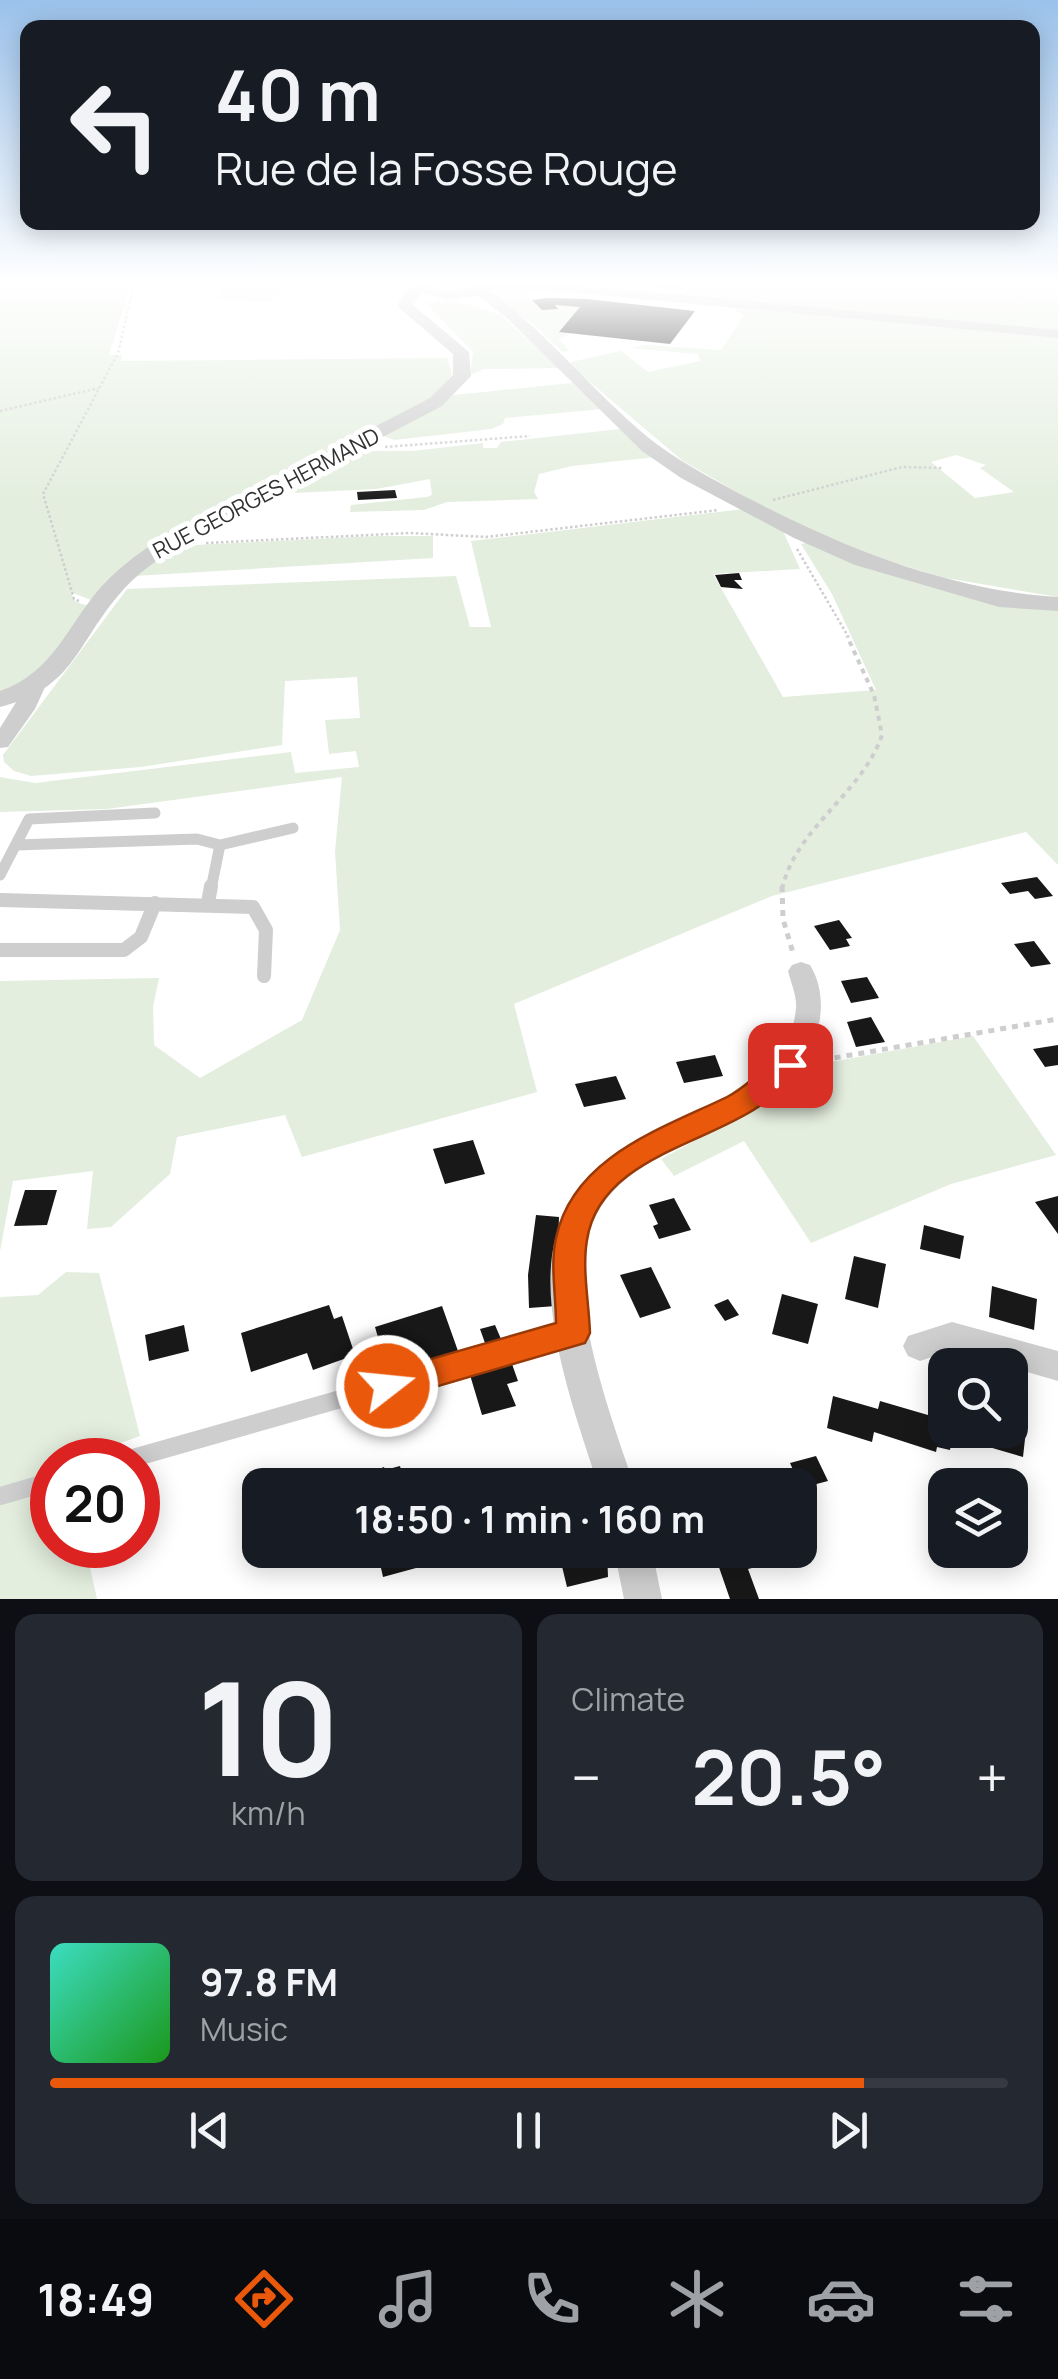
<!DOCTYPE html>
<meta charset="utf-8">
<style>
:root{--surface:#171b24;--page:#242831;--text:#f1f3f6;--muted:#9ea1a6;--line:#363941;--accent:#ea580c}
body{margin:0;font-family:Manrope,sans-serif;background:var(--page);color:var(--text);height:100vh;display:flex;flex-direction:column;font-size:38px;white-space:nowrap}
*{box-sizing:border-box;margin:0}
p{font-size:32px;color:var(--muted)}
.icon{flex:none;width:55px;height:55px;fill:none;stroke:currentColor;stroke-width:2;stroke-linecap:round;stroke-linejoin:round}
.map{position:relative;height:1599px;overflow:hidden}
.details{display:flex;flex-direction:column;gap:15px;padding:15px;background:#0d0f14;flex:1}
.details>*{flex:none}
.guide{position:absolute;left:20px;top:20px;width:1020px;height:210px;border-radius:20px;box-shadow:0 5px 25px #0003;background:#171b24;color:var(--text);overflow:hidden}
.controls{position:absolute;left:928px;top:1348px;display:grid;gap:20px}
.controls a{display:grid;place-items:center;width:100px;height:100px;border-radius:20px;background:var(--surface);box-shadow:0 5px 25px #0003;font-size:50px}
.speed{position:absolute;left:30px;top:1438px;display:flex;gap:20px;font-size:50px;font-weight:700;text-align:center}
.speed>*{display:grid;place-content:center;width:130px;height:130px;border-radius:50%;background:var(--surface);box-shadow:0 5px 25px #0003;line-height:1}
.speed .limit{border:15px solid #d22;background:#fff;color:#111}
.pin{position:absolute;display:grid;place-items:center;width:85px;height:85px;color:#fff;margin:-42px;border-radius:20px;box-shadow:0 5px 15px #0006}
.me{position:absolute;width:110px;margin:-55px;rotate:74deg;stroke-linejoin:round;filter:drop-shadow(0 0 8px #0008)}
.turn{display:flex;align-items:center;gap:35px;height:210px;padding:0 30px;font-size:45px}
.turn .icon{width:130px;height:130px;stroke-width:2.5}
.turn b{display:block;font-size:70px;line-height:85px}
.big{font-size:75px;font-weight:700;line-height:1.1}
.details .widget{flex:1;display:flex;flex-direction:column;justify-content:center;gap:15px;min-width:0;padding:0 35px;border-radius:20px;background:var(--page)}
.details .dial{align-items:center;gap:0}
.dial b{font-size:130px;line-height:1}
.song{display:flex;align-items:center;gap:30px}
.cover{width:120px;height:120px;border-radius:15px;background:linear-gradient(135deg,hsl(170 70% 55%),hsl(120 70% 35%))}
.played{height:10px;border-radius:5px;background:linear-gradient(90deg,var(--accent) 85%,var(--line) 85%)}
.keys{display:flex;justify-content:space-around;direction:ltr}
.heat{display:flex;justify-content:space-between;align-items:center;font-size:55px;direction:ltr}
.details .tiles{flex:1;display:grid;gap:15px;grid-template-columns:1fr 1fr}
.widget:last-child{grid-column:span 2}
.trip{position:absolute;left:242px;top:1468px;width:575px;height:100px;border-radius:20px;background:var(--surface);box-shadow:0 5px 25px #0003;font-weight:700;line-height:100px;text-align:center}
.tabs{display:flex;height:160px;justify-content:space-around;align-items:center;background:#090b0e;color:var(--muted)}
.tabs .icon{width:70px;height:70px}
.tabs .current{color:var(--accent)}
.tabs b{font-size:45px;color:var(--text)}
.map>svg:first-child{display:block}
.green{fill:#e3eede;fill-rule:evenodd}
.building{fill:#181818}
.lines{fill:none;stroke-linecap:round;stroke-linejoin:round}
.path-far2{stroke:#cecece;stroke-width:2.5;stroke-dasharray:2.5 2.5;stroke-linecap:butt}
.path-far1{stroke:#cecece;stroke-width:4;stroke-dasharray:5 5;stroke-linecap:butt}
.path{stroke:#cecece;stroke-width:5;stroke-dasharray:6 6;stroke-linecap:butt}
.service-far3{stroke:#cecece;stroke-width:6}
.service-far2{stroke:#cecece;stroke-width:11}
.service-far1{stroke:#cecece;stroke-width:14}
.service{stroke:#cecece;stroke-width:18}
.minor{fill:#cecece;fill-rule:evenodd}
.tertiary{fill:#cecece;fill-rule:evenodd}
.route{fill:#ea580c;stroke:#983908;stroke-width:2.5}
.labels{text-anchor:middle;stroke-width:10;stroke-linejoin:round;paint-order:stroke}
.far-street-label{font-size:22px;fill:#313131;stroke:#fff}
</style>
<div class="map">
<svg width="1058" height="1599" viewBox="0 0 1058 1599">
<rect width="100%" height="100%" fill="#fff"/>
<path class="green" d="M 132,280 L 109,355 L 122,355 L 121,361 L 447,358 L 452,374 L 436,398 L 168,539 L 94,601 L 70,592 L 76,602 L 89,606 L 39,676 L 0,693 L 0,284 Z
M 223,280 L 389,280 L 397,284 L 293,286 L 269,302 L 219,299 Z
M 699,280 L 1058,280 L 1058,333 L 681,295 Z
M 508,286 L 546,290 L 527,292 L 542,310 L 557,309 L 555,305 L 580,307 L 572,333 L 559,339 L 569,351 L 562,352 L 536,326 L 490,293 Z
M 448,298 L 501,315 L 559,368 L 484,369 L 470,375 L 473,352 L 426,303 Z
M 740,307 L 1058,338 L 1058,597 L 940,577 L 865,553 L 795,525 L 683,461 L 572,367 L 571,362 L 621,351 L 648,372 L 700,361 L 698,354 L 630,348 L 645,345 L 721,350 L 744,315 L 735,311 ZM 956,455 L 986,465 L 980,468 L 1014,492 L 975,498 L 931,462 Z
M 572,383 L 602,409 L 505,418 L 503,424 L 491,429 L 394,440 L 384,436 L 454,395 Z
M 620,429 L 656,457 L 572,466 L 539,474 L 534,492 L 538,499 L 447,502 L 424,510 L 350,512 L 351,505 L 427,497 L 432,495 L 430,479 L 376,489 L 272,494 L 358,451 L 412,451 L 483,443 L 483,448 L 497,448 L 501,442 Z
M 744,509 L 783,531 L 800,569 L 713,574 L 783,697 L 876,690 L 832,594 L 801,544 L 810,542 L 867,565 L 1058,607 L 1058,865 L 1026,832 L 772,896 L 514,1004 L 537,1092 L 302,1157 L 285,1115 L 177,1137 L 170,1174 L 111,1227 L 87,1229 L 93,1171 L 13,1181 L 0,1251 L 0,981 L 159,978 L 153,1007 L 154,1045 L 200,1078 L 302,1020 L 340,930 L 335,851 L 342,777 L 107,809 L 0,812 L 0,777 L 35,783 L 291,752 L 295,773 L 359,767 L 356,751 L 329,754 L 325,720 L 360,718 L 357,677 L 285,681 L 282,745 L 141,767 L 31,776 L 14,771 L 4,762 L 3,755 L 127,589 L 456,576 L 470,627 L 491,627 L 471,541 Z
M 378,536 L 433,536 L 433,558 L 134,576 L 174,546 Z
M 973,1036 L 1056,1155 L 951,1184 L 811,1243 L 744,1141 L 674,1176 L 661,1159 L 754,1109 L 798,1068 Z
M 66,1272 L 99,1273 L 140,1436 L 73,1460 L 52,1460 L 52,1545 L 85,1545 L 97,1599 L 0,1599 L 0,1297 L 38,1295 Z"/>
<path class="building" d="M 548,298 L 587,299 L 695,311 L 670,344 L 559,332 L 580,307 L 555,305 L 558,309 L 542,310 L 532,300 Z
M 395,490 L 397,498 L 358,500 L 357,492 Z
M 739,573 L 742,580 L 734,580 L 743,589 L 721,587 L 715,575 Z
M 1037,877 L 1053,896 L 1035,899 L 1028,891 L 1010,894 L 1001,883 Z
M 839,920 L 852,938 L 846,939 L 850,946 L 830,950 L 814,926 Z
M 1034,941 L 1051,964 L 1031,967 L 1014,944 Z
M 867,977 L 879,998 L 851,1003 L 841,981 Z
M 871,1017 L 885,1042 L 856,1047 L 847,1022 Z
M 1058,1045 L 1058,1065 L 1045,1067 L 1033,1049 Z
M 715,1055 L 723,1076 L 684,1083 L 676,1062 Z
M 616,1076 L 626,1099 L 584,1107 L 575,1084 Z
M 473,1140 L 485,1174 L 445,1184 L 433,1149 Z
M 25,1190 L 57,1190 L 47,1225 L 14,1226 Z
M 1058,1196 L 1058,1234 L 1035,1202 Z
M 674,1198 L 691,1230 L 659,1239 L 653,1226 L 658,1224 L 649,1205 Z
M 536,1215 L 559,1217 L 556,1306 L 529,1308 L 528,1275 Z
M 924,1225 L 964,1236 L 960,1259 L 920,1249 Z
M 854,1256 L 886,1264 L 878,1308 L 845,1299 Z
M 651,1267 L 671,1308 L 640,1318 L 620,1275 Z
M 992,1286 L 1037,1299 L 1034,1330 L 989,1317 Z
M 782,1294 L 818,1304 L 808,1344 L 772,1334 Z
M 728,1299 L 739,1315 L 725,1321 L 714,1305 Z
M 329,1305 L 334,1319 L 342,1316 L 355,1355 L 313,1370 L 307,1353 L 251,1372 L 241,1333 Z
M 442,1306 L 458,1351 L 388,1372 L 375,1327 Z
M 184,1325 L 189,1351 L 149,1361 L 145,1335 Z
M 495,1325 L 501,1339 L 485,1343 L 480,1329 Z
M 512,1364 L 518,1381 L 507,1384 L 516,1406 L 482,1415 L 470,1375 Z
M 833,1396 L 878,1409 L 880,1401 L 945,1420 L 945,1430 L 953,1430 L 950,1450 L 937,1447 L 936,1452 L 874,1432 L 872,1442 L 827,1428 Z
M 1010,1426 L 1026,1430 L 1023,1457 L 965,1440 L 967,1430 L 1010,1430 Z
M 816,1456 L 828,1481 L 801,1488 L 790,1463 Z
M 400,1466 L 405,1485 L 363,1485 L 361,1476 L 384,1467 L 385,1470 Z
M 377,1550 L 446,1550 L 449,1559 L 383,1577 Z
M 583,1550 L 607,1550 L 608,1577 L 567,1587 L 559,1554 Z
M 713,1550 L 754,1550 L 756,1567 L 748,1569 L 759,1599 L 730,1599 Z"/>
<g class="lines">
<path class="path-far2" d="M 0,411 L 99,388
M 385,447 L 530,436
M 773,500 L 902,467 L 943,468
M 206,543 L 410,533 L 486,537 L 719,510
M 797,549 L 849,638
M 79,601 L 74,599 L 43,494 L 118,353 L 135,280"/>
<path class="path-far1" d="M 782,889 C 796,827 862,794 882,735 L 874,695 L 847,636"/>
<path class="path" d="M 782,886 L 783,919 L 793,953
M 811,1062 L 1058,1019"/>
<path class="service-far3" d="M 611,280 L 681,287 L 693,280"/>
<path class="service-far2" d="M 16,845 L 197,839 L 220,845 L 293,828
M 0,875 L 29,819 L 155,813
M 211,889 L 220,845"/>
<path class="service-far1" d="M 0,900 L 253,907 L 266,930 L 264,976
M 208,903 L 211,886
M 0,950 L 124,950 L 141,937 L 155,903"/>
<path class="service" d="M 126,1460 L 569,1334
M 0,1496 L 52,1481"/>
<path class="minor" d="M 525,280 L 1058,330 L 1058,338 L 525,288 L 490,290 L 484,286 L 490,282 Z
M 35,681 L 45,687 L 35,709 L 8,747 L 0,748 L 0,728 L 28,683 Z
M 801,962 L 810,965 C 821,983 823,1004 819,1024 C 791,1145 617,1125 587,1239 C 569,1307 612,1419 634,1485 L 598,1485 C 576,1416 537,1312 555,1240 C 589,1109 786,1127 796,1008 C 797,996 791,983 788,971 L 792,965 Z
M 952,1322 L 1058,1351 L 1058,1381 L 952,1350 L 920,1361 L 908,1356 L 903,1346 L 908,1336 Z
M 614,1550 L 652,1550 L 662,1599 L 624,1599 Z"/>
<path class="tertiary" d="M 412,280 L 426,280 C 445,304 476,280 499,280 L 490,291 C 552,336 598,399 658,445 C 687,466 718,482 750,499 C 846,549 949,590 1058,597 L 1058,611 L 999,607 L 855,565 L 794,538 L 681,478 L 642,451 L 507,318 L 478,296 L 447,299 L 422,293 L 413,305 L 469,352 L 471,376 L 442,406 L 190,538 C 163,556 137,572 117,597 C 74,649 73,688 0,707 L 0,691 C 54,672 66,627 101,587 C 123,563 148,546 176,530 L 430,398 L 453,375 L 453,354 L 397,306 Z"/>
</g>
<linearGradient id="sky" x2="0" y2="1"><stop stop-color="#9bc2eb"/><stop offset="0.56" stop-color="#fff"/><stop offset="1" stop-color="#fff" stop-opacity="0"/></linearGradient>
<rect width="1058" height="504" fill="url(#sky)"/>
<path class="route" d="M 790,1055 L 800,1058 L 805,1065 L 800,1072 C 787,1084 773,1097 758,1107 C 702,1145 599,1160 587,1240 C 582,1269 589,1303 590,1333 L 585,1343 L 387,1401 L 375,1397 L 369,1386 L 375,1375 L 556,1323 C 556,1296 550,1264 556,1238 C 573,1157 661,1129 727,1097 C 750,1086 766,1062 790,1055 Z"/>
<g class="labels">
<g class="far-street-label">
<text transform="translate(266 493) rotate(-28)" y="8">RUE GEORGES HERMAND</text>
</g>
</g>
</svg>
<div class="controls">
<a><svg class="icon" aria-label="search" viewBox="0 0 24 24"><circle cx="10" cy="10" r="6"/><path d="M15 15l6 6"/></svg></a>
<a><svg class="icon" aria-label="layers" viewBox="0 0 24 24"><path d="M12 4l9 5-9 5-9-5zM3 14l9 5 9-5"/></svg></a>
</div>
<div class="speed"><div class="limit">20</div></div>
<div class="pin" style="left:790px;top:1065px;background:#d93025"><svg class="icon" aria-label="arrive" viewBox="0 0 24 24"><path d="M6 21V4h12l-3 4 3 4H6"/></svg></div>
<svg class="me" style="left:387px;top:1386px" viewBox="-20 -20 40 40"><circle r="17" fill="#ea580c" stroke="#fff" stroke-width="3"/><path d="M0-11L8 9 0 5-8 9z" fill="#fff"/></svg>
<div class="trip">18:50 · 1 min · 160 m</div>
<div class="guide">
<div class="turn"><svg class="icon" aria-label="left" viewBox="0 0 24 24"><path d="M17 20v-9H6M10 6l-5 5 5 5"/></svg><div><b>40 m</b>Rue de la Fosse Rouge</div></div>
</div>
</div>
<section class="details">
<div class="tiles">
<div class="widget dial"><b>10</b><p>km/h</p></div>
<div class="widget"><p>Climate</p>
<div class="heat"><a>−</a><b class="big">20.5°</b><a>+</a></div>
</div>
<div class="widget">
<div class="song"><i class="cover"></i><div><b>97.8 FM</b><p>Music</p></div></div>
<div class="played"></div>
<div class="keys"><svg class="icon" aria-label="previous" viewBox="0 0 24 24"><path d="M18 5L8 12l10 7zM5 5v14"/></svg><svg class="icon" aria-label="pause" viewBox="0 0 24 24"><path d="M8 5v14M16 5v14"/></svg><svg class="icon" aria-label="next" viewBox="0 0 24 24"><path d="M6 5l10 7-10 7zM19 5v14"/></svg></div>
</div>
</div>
</section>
<nav class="tabs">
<b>18:49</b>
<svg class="icon current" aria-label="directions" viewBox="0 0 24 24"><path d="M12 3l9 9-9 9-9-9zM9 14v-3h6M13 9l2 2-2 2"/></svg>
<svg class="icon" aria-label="music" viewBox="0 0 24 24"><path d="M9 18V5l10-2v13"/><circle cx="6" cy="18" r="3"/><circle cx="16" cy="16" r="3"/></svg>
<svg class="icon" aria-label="phone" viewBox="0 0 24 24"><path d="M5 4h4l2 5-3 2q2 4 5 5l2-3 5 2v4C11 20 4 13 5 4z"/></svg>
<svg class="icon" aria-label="climate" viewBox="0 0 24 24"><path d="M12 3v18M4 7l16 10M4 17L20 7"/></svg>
<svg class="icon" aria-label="car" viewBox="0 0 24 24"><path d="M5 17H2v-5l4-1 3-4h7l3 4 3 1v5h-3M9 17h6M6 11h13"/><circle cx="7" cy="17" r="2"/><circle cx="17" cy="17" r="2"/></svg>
<svg class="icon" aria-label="filters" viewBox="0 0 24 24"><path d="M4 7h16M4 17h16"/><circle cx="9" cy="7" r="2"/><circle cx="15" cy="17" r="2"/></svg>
</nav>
